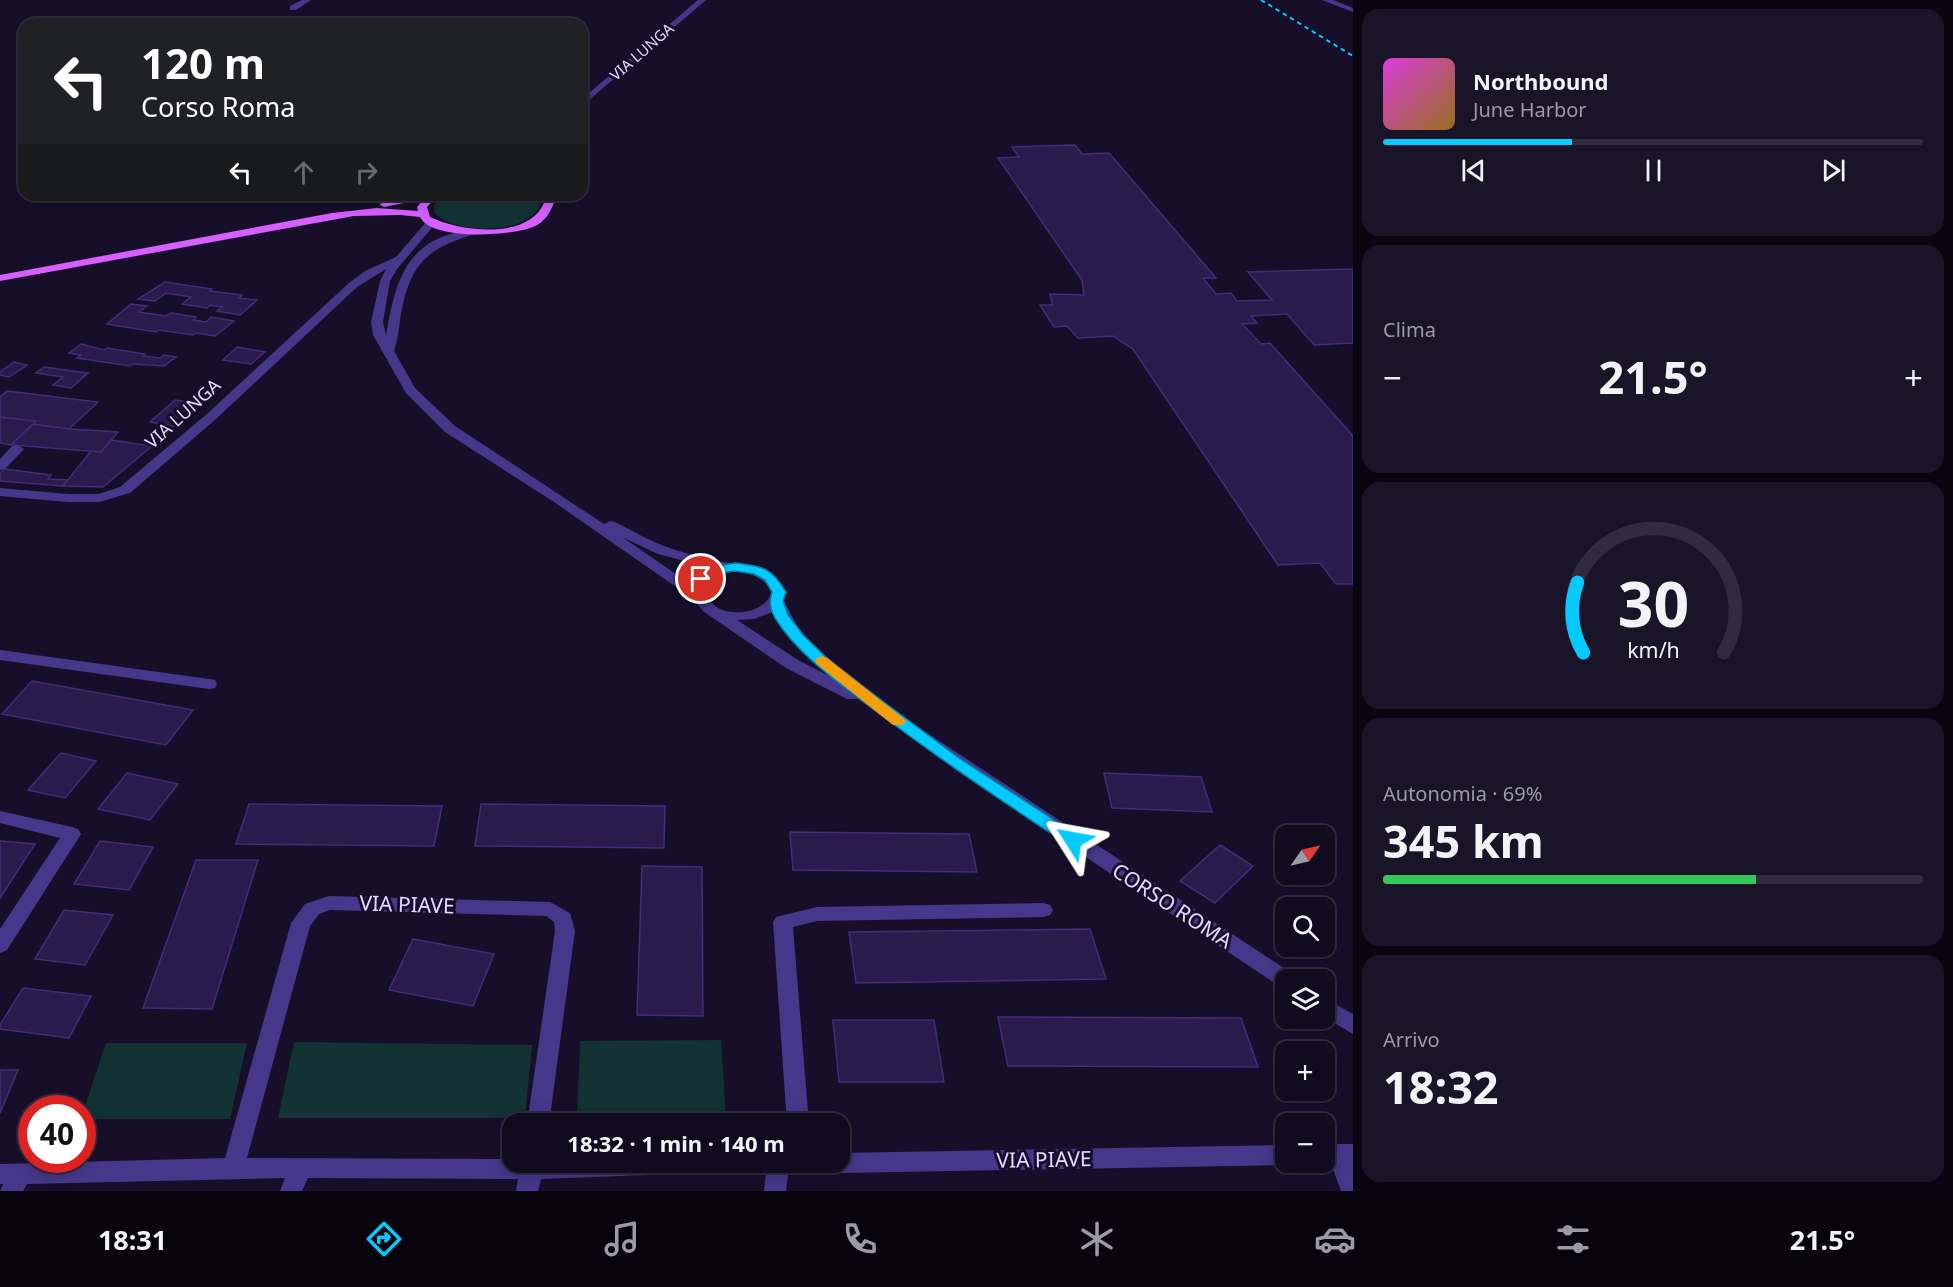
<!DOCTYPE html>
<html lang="it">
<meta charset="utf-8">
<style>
:root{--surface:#110b20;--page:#1a1429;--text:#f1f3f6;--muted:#9c9ba5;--line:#302b3e;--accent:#04caff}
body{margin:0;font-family:"Noto Sans",sans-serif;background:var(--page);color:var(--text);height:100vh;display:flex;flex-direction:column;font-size:22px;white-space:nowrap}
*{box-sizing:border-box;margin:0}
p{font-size:20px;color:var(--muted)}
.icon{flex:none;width:33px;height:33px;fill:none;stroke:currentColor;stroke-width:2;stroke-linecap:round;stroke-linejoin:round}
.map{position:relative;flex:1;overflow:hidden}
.details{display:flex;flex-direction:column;gap:9px;padding:9px;background:#090612;width:600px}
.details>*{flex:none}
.guide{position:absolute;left:18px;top:18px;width:570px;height:183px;border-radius:18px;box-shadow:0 3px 15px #0003,0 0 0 2px var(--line);background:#202124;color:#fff;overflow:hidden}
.needle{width:39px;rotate:56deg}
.fabs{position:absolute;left:1275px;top:825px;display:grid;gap:12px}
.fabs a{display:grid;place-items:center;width:60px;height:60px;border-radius:12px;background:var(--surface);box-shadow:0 3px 15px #0003,0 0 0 2px var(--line);font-size:30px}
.speed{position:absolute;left:18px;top:1095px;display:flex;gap:12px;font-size:30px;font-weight:700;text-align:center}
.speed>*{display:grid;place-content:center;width:78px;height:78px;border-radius:50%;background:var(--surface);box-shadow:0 3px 15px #0003,0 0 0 2px var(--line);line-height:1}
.speed .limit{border:9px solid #d22;background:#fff;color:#111}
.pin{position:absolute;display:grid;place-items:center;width:51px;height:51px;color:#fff;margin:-26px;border:3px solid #fff;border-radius:50%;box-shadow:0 2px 6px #0007}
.me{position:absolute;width:66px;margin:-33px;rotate:304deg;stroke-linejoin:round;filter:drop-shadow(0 0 4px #0008)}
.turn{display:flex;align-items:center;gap:21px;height:126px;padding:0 24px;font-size:27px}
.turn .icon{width:78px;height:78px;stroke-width:2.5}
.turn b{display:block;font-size:42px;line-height:51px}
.lanes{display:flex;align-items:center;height:57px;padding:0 24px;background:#0003;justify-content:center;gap:30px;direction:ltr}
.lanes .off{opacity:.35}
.big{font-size:45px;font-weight:700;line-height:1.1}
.details .tile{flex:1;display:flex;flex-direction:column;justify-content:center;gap:9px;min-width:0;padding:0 21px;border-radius:18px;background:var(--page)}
.details .dial{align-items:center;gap:0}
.dial svg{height:156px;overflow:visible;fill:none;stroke:var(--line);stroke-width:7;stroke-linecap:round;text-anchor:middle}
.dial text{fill:var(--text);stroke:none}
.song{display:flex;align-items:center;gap:18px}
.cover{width:72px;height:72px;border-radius:9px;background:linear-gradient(135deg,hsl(300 70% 55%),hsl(40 70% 35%))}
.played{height:6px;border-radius:3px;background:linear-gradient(90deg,var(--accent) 35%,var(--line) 35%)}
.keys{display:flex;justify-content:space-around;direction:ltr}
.heat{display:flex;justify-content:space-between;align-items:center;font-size:33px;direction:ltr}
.charge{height:9px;border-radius:4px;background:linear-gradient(90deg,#34c759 69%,var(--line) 0)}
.trip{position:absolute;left:502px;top:1113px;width:348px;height:60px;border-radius:18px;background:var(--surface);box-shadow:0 3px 15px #0003,0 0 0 2px var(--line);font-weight:700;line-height:60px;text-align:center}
.tabs{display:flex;height:96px;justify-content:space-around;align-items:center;background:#07040d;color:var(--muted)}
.tabs .icon{width:42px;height:42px}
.tabs .active{color:var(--accent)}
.tabs b{font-size:27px;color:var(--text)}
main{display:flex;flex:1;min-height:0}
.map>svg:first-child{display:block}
.green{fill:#123234}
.building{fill:#2a1b4c;stroke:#432c79;stroke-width:1.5}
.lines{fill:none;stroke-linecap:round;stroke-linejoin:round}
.minor{fill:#45388b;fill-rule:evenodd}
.major{fill:#d55fff;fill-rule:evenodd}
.rail{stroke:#04caff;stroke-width:2;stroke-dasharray:4.5 4;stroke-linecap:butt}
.route{fill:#04caff;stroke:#0383a6;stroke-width:1.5}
.slow{fill:#f59e0b}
.labels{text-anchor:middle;stroke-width:6;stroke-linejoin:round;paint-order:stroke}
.far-street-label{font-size:15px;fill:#e1d8ff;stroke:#170f2a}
.street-label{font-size:18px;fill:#e1d8ff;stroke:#170f2a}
.near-street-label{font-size:21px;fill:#e1d8ff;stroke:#170f2a}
</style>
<main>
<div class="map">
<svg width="1353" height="1191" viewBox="0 0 1353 1191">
<rect width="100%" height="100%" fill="#170f2a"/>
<path class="green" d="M 447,195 L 531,195 L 540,205 C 529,235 452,235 434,212 L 434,205 Z
M 721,1040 L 726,1116 L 577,1117 L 580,1041 Z
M 294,1042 L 532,1045 L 525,1118 L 278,1118 Z
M 106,1043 L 247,1043 L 230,1119 L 83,1119 L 83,1112 Z"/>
<path class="building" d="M 1075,145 L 1082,154 L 1109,153 L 1216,278 L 1203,278 L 1216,294 L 1231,293 L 1237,301 L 1272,300 L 1248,272 L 1353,269 L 1353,343 L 1314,345 L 1287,314 L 1251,316 L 1257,323 L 1242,324 L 1261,344 L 1270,343 L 1353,436 L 1353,584 L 1336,584 L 1320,563 L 1278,565 L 1133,349 L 1113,336 L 1078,338 L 1067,326 L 1054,327 L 1040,305 L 1053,305 L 1050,294 L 1084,295 L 1082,280 L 998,158 L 1019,157 L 1012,147 Z
M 165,282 L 212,289 L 210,291 L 242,295 L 239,298 L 257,300 L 240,315 L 217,311 L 222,307 L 210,305 L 207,308 L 182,304 L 191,297 L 166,293 L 155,301 L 138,299 Z
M 131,304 L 147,306 L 139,312 L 166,316 L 171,313 L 196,317 L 193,320 L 206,322 L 211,317 L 234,321 L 215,336 L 196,333 L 193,335 L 158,330 L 156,332 L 107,324 Z
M 81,344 L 104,350 L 107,348 L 145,354 L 143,356 L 160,358 L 164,355 L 176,357 L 164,366 L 133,364 L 130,366 L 77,358 L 81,355 L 69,353 Z
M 237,347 L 265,352 L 251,364 L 223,360 Z
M 14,362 L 27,365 L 9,377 L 0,375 L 0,372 Z
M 44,367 L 88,373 L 71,388 L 53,385 L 63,377 L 36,373 Z
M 7,391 L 98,402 L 69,429 L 33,424 L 36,421 L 0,417 L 0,397 Z
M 175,400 L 201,404 L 177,427 L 150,422 Z
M 0,417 L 36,421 L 11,445 L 0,443 Z
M 33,424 L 69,429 L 118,432 L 101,452 L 11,445 Z
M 111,440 L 152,446 L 103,487 L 63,486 L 91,451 L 101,452 Z
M 5,469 L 51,475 L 48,479 L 67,480 L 63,486 L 0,481 L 0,473 Z
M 32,681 L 193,710 L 166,745 L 2,714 Z
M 61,753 L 96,761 L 65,798 L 28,790 Z
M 127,773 L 178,784 L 150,820 L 98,809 Z
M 1104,773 L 1201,777 L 1212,812 L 1112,808 Z
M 249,804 L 442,806 L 434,846 L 236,844 Z
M 481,804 L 665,806 L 664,848 L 475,846 Z
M 790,832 L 969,834 L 977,872 L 793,870 Z
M 0,841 L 35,844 L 0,898 Z
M 100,841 L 153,847 L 129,890 L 74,884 Z
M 1220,845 L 1253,866 L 1215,903 L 1180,881 Z
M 196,860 L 258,860 L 212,1009 L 143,1008 Z
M 642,866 L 702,867 L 703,1016 L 637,1015 Z
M 64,910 L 113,915 L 85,965 L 35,959 Z
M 1090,929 L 1106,979 L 856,983 L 849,932 Z
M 413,939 L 494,954 L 473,1006 L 389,990 Z
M 23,988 L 91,996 L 69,1038 L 0,1029 L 0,1025 Z
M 998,1017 L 1241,1018 L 1258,1067 L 1008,1066 Z
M 833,1020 L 934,1020 L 944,1082 L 839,1082 Z
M 0,1070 L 18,1070 L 0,1113 Z"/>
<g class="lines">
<path class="minor" d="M 302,0 L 311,0 L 296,10 L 290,10 L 290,6 Z
M 698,0 L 706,0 L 582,106 L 582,99 Z
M 1322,0 L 1333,0 L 1353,8 L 1353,12 Z
M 427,221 L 436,223 L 397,269 L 390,281 L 383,322 L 386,336 C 393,295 401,249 448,235 C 456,233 466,229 475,230 L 475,234 C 427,248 410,264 401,314 C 399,326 398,339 394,351 L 415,388 L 455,426 L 604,524 L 610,521 L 615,522 C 633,531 651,542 670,548 C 687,554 706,559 724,562 C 754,568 768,559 786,592 L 784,601 L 797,626 L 817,649 L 909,721 L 1293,974 L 1296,980 L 1286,980 L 1286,988 L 1279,986 L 963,775 L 858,699 L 847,699 L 786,668 L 703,611 L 692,598 L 554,502 L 445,432 L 406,393 L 373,335 L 371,322 L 380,281 L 386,269 L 357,287 L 216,419 L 130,493 L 99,502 L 68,502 L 0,496 L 0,488 L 68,494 L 98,494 L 120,487 L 208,413 L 349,283 L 365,271 L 396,257 ZM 622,537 L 658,554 L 710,568 L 703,570 L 692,585 ZM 735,571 C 751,573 763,577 772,592 C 765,612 736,617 718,608 C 713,605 709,599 705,595 C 709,577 718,573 735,571 ZM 773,612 L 795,645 L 829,676 L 798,660 L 737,620 L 754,619 Z
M 17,445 L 24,449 L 5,469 L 0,470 L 0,459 L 12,446 Z
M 0,650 L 209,679 L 215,680 L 217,684 L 215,688 L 209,689 L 0,660 Z
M 0,811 L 72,827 L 78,829 L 81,834 L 7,950 L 0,953 L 0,929 L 60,838 L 0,823 Z
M 329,896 L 550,902 L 570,913 L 575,931 L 549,1124 L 527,1124 L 555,931 L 554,922 L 546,916 L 330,910 L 319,914 L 310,926 L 247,1158 L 513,1159 L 513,1162 L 840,1162 L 840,1153 L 1286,1145 L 1286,1162 L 1293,1162 L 1286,1165 L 788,1174 L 786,1191 L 764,1191 L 766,1173 L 730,1172 L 541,1179 L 538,1191 L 516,1191 L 518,1179 L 308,1178 L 302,1191 L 280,1191 L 285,1178 L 27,1184 L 23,1191 L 0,1191 L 3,1184 L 0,1184 L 0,1164 L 225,1158 L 291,923 L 305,904 Z
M 1043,903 L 1050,905 L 1053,910 L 1050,915 L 1043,917 L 817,921 L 793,927 L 809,1124 L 787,1124 L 773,922 L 776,917 L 817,907 Z
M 1324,998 L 1353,1014 L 1353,1034 L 1324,1017 Z
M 1324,1144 L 1353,1144 L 1353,1191 L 1341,1191 L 1331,1164 L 1320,1162 L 1324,1162 Z"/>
<path class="major" d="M 416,195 L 438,195 L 427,207 L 430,217 C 461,232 528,240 544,203 L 538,195 L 548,195 L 554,203 C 549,214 545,222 533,227 C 511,236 432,241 420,217 L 400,215 L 354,216 L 0,281 L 0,275 L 332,213 L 377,208 L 418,211 L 417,207 L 424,199 L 384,207 L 379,204 Z"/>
<path class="rail" d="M 1261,0 L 1353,56"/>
</g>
<path class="route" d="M 735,563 C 763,567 770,566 786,592 L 783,601 L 788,615 L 803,635 L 834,665 L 959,758 L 1079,836 L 1081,840 L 1079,844 L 1067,844 C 1000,800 935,756 872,708 C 838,682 798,655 775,618 C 770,609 769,602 772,592 L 765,580 L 754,574 L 735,571 L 721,573 L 701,583 L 695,579 L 713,567 Z"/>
<path class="slow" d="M 822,656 L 827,658 L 903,718 L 906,721 L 903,725 L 893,725 L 817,664 L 815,661 L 817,658 Z"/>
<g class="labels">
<g class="far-street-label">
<text transform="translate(642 52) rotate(-41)" y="5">VIA LUNGA</text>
</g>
<g class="street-label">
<text transform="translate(183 414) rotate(-42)" y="6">VIA LUNGA</text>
</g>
<g class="near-street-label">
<text transform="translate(407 905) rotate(2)" y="7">VIA PIAVE</text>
<text transform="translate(1172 906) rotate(33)" y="7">CORSO ROMA</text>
<text transform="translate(1044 1160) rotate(-1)" y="7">VIA PIAVE</text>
</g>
</g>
</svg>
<div class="fabs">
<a><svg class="needle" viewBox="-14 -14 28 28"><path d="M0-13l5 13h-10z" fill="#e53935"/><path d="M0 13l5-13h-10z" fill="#9c9ba5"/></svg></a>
<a><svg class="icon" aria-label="search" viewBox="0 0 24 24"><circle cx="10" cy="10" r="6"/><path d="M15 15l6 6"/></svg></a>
<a><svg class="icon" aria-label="layers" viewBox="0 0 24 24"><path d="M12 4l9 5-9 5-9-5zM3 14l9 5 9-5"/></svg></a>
<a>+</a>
<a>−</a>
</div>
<div class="speed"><div class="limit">40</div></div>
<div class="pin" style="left:701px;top:579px;background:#d93025"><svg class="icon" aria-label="arrive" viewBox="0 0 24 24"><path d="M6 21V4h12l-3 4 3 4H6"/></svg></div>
<svg class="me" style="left:1073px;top:840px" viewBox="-20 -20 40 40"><path d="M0-17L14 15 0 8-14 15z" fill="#04caff" stroke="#fff" stroke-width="4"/></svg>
<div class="trip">18:32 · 1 min · 140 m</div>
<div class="guide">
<div class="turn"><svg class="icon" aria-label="left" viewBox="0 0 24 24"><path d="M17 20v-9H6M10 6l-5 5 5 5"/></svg><div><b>120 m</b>Corso Roma</div></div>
<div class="lanes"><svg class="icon" aria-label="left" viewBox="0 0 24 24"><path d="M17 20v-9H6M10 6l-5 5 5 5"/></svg><svg class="icon off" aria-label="ahead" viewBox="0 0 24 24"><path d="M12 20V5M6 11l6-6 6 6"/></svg><svg class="icon off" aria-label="right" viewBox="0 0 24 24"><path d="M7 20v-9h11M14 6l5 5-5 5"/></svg></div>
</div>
</div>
<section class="details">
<div class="tile">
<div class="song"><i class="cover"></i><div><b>Northbound</b><p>June Harbor</p></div></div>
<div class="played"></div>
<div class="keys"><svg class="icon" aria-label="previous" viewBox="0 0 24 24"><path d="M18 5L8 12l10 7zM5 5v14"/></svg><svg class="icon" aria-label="pause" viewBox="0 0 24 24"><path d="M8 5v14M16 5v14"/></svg><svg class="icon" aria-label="next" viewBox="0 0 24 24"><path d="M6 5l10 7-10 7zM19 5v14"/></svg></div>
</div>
<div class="tile"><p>Clima</p>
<div class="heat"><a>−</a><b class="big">21.5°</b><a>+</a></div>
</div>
<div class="tile dial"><svg viewBox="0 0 100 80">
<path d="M14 69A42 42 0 1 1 86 69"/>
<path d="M14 69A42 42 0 0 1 11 33" stroke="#04caff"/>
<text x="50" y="56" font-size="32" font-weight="700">30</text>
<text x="50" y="72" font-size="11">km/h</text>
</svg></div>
<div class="tile"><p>Autonomia · 69%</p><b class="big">345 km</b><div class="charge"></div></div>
<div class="tile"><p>Arrivo</p><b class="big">18:32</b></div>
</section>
</main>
<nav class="tabs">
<b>18:31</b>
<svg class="icon active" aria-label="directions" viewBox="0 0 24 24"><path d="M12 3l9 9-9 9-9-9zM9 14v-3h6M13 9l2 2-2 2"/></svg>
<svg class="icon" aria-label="music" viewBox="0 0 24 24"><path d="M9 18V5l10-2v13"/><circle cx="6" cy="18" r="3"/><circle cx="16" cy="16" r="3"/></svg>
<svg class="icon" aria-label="phone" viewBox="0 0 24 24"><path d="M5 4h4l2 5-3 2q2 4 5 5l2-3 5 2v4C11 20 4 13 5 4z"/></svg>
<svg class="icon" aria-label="climate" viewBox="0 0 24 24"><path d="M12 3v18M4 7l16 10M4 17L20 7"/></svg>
<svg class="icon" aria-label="car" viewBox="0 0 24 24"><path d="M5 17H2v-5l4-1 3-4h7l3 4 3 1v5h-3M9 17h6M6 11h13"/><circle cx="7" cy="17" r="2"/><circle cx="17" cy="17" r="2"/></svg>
<svg class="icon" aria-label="filters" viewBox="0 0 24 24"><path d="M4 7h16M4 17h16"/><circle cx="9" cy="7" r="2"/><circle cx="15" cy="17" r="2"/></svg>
<b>21.5°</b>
</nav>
